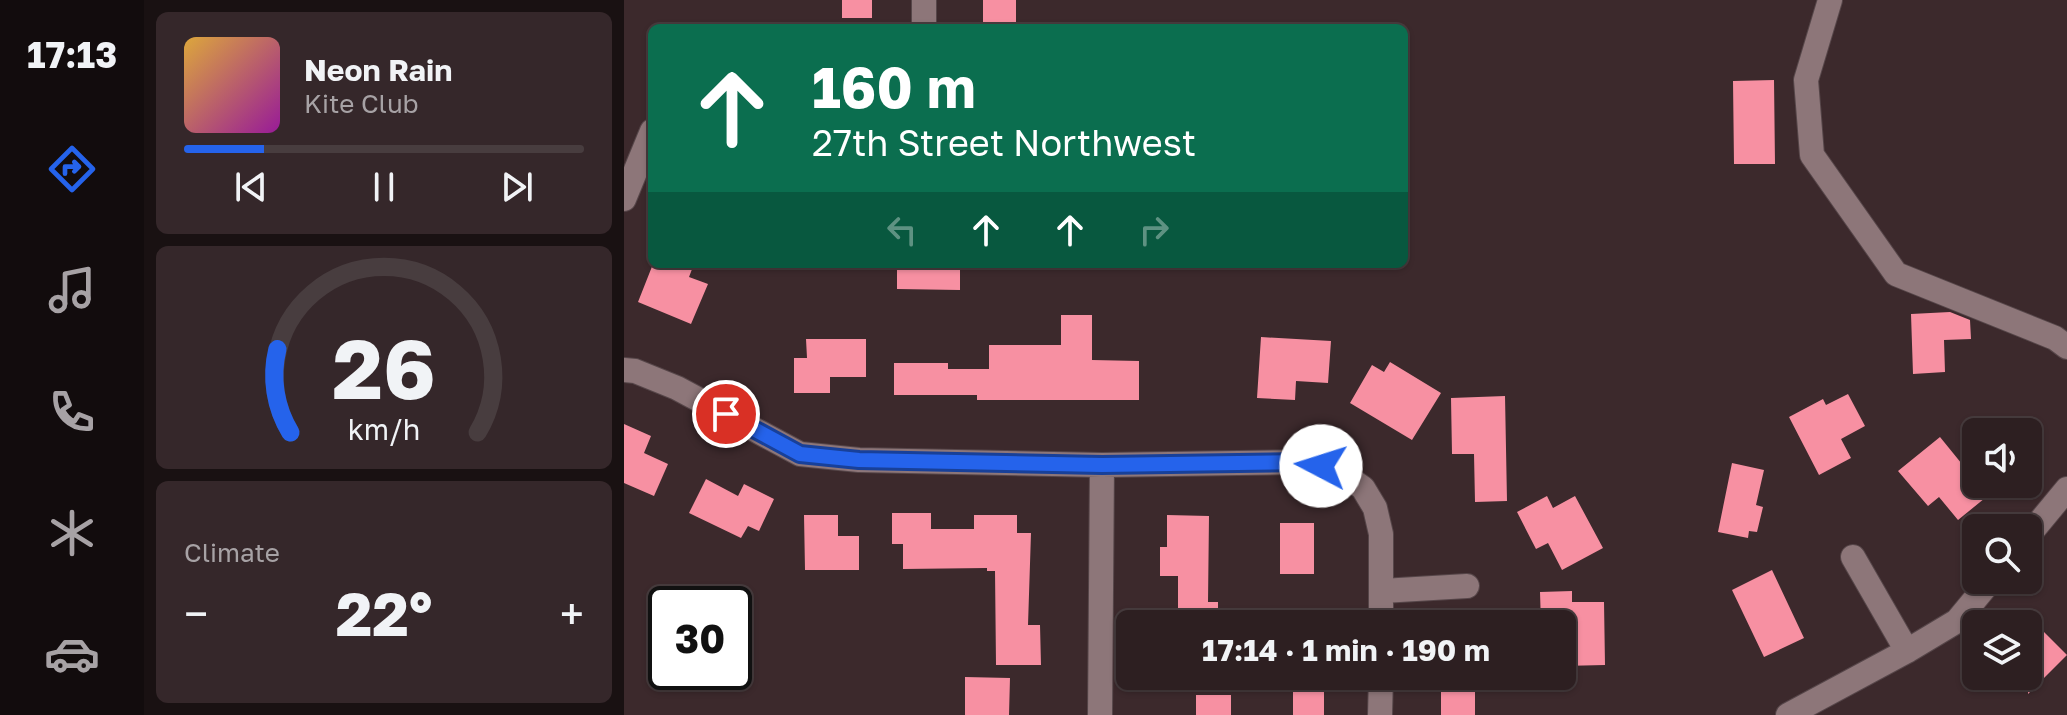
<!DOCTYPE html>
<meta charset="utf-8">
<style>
:root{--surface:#2d1f21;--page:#35272a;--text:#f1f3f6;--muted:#a7a2a5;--line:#483d3f;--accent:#2563eb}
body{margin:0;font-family:"Golos Text",sans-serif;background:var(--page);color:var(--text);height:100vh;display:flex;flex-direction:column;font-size:30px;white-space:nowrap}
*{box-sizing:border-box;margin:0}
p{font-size:26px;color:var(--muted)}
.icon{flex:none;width:44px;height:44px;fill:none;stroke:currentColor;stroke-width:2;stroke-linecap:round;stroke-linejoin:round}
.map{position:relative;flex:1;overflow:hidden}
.drawer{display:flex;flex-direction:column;gap:12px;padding:12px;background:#191112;width:480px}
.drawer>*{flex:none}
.banner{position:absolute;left:24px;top:24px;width:760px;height:244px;border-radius:12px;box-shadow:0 2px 6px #0004,0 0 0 2px var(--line);background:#0b6e4f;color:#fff;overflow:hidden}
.controls{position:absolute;left:1338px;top:418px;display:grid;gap:16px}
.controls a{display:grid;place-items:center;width:80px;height:80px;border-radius:12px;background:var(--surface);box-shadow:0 2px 6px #0004,0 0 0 2px var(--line);font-size:40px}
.speed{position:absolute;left:24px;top:586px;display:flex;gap:16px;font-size:40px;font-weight:700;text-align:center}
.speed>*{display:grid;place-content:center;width:104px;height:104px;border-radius:50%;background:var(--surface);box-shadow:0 2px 6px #0004,0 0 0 2px var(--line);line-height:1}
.speed .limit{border:4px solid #111;border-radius:12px;background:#fff;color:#111}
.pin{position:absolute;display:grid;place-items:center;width:68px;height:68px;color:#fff;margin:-34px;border:4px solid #fff;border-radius:50%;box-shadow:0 2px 8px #0007}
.me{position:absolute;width:88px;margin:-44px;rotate:275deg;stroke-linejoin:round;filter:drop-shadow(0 0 6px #0008)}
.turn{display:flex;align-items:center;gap:28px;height:168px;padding:0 32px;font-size:36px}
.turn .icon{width:104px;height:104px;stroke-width:2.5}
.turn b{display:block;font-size:56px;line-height:68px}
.lanes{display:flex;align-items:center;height:76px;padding:0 32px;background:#0003;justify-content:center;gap:40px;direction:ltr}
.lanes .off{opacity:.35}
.big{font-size:60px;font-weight:700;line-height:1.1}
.drawer .widget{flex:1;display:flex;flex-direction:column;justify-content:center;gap:12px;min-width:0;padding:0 28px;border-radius:12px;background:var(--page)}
.drawer .dial{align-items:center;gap:0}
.dial svg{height:208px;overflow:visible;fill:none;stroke:var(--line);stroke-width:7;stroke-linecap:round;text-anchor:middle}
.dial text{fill:var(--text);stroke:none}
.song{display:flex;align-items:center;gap:24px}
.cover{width:96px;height:96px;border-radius:12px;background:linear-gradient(135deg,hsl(40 70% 55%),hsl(300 70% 35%))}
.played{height:8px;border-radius:4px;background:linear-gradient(90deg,var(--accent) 20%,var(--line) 20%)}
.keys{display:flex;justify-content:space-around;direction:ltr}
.heat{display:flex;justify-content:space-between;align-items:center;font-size:44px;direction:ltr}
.trip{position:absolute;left:492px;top:610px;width:460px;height:80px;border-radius:12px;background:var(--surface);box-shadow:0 2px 6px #0004,0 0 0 2px var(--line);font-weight:700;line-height:80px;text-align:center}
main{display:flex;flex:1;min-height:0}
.tabs{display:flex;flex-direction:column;width:144px;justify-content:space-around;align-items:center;background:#120c0d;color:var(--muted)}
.tabs .icon{width:56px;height:56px}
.tabs .active{color:var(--accent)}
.tabs b{font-size:36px;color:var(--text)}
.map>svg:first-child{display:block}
.building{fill:#f790a2}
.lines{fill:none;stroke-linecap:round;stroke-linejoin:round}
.minor-casing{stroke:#564649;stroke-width:26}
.minor{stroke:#8d7679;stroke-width:24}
.route-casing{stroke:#184099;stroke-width:20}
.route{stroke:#2563eb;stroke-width:14}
</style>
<main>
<nav class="tabs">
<b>17:13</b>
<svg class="icon active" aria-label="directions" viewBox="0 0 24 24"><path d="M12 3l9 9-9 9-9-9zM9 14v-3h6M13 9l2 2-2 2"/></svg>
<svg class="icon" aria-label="music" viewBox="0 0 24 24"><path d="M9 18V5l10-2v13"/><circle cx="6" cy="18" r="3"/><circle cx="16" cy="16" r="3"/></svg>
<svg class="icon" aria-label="phone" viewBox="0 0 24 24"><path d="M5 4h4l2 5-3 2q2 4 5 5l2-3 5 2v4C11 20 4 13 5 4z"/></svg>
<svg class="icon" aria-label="climate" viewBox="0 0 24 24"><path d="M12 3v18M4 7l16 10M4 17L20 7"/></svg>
<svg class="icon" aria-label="car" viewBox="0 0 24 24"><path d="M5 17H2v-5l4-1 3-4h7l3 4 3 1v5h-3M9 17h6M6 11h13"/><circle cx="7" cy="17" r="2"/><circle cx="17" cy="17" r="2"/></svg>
</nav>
<section class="drawer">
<div class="widget">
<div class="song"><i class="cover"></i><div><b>Neon Rain</b><p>Kite Club</p></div></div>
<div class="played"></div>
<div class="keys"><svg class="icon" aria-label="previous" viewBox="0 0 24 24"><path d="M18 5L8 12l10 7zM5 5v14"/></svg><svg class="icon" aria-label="pause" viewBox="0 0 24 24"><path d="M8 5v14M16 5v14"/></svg><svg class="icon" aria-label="next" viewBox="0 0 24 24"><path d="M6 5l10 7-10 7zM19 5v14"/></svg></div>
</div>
<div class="widget dial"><svg viewBox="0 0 100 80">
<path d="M14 69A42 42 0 1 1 86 69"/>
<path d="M14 69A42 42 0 0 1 9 37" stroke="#2563eb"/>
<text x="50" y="56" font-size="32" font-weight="700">26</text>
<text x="50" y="72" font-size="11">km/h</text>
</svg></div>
<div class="widget"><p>Climate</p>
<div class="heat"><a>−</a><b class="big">22°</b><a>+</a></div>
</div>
</section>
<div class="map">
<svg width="1443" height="715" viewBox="0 0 1443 715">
<rect width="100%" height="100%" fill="#3c292c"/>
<path class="building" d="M 218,0 L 248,0 L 248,18 L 218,18 Z
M 359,0 L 392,0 L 392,28 L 359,28 Z
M 1150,80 L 1151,164 L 1110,164 L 1109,81 Z
M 29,264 L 70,264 L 65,277 L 84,284 L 67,324 L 14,302 Z
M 273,264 L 336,264 L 336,290 L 273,289 Z
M 1326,312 L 1346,320 L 1347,339 L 1320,340 L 1321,372 L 1289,374 L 1287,314 Z
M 437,315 L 468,315 L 468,360 L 515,361 L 515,400 L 353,400 L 353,395 L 270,395 L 270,363 L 324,363 L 324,369 L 365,369 L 365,345 L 437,345 Z
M 637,337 L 707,341 L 704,383 L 672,381 L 671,400 L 633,398 Z
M 182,339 L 242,339 L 242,377 L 206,377 L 206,393 L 170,393 L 170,358 L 183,358 Z
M 766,362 L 817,393 L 788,440 L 726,403 L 748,365 L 760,372 Z
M 1224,394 L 1241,426 L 1217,439 L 1227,458 L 1195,475 L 1165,417 L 1199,399 L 1202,405 Z
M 881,396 L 883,501 L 851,502 L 850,454 L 828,454 L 827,398 Z
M 0,424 L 27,436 L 20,453 L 44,464 L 30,496 L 0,483 Z
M 1316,437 L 1342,469 L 1352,460 L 1352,484 L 1358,484 L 1366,494 L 1334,520 L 1315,497 L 1304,506 L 1274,471 Z
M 1108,463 L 1140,470 L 1132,505 L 1139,507 L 1133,532 L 1125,531 L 1124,538 L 1094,532 Z
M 82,479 L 114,496 L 120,484 L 150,499 L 135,531 L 124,526 L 117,538 L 65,513 Z
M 923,496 L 929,508 L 951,496 L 979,548 L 938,570 L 924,543 L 912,549 L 893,512 Z
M 268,513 L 307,513 L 307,529 L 350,529 L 350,515 L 393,515 L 393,533 L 407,533 L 404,625 L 416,625 L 417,665 L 372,665 L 371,571 L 363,571 L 363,568 L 279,569 L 279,544 L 268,544 Z
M 180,515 L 214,515 L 214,536 L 235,536 L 235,570 L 181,570 Z
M 543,515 L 585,516 L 584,602 L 594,602 L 594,624 L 554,624 L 554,576 L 536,576 L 536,547 L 543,547 Z
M 656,523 L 690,523 L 690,574 L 656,574 Z
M 1148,570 L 1180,638 L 1140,657 L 1108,590 Z
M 948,591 L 948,602 L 980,602 L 981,665 L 938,666 L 938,624 L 917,624 L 916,592 Z
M 1404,616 L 1443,655 L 1404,694 Z
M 669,676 L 700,676 L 700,715 L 669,715 Z
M 817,676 L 851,676 L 851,715 L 817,715 Z
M 341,677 L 386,678 L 385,715 L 341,715 Z
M 572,695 L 607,695 L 607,715 L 572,715 Z"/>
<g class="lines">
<g class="minor-casing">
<path id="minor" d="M 300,0 L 300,28
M 1206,0 L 1182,80 L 1188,155 L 1272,274 L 1431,338 L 1443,347
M 0,199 L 28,131
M 0,370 L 11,371 L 53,388 L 176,454 L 235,460 L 478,465 L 680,462 L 715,471 L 739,488 L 751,508 L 757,534 L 757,624
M 1404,536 L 1443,489
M 1229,557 L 1283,651
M 758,591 L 843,586
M 476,715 L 478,465
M 756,715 L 757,676
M 1164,715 L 1283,651 L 1333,621 L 1367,580"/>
</g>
<use href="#minor" class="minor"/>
</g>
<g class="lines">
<g class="route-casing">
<path id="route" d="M 102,414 L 176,454 L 235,460 L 478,465 L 680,462 L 697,466"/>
</g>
<use href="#route" class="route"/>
</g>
</svg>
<div class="controls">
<a><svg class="icon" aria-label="sound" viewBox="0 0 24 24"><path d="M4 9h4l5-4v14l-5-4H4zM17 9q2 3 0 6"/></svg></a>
<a><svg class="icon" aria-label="search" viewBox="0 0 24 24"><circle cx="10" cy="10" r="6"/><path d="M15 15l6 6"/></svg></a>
<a><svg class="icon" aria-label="layers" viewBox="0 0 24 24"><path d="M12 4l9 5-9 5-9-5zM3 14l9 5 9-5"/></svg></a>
</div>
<div class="speed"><div class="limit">30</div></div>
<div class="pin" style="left:102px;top:414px;background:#d93025"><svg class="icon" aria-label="arrive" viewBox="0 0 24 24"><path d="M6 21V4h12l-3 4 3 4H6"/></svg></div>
<svg class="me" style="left:697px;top:466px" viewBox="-20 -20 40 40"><circle r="19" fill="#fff"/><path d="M0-13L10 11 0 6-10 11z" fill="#2563eb"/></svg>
<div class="trip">17:14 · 1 min · 190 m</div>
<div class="banner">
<div class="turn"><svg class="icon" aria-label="ahead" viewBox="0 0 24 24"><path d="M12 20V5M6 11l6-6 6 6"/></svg><div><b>160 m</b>27th Street Northwest</div></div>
<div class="lanes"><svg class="icon off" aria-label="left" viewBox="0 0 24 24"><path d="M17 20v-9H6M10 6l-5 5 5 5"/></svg><svg class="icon" aria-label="ahead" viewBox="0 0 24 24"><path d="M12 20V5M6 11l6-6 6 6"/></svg><svg class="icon" aria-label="ahead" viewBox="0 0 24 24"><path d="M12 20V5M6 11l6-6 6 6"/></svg><svg class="icon off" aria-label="right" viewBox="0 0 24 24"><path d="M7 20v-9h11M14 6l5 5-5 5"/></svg></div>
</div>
</div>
</main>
